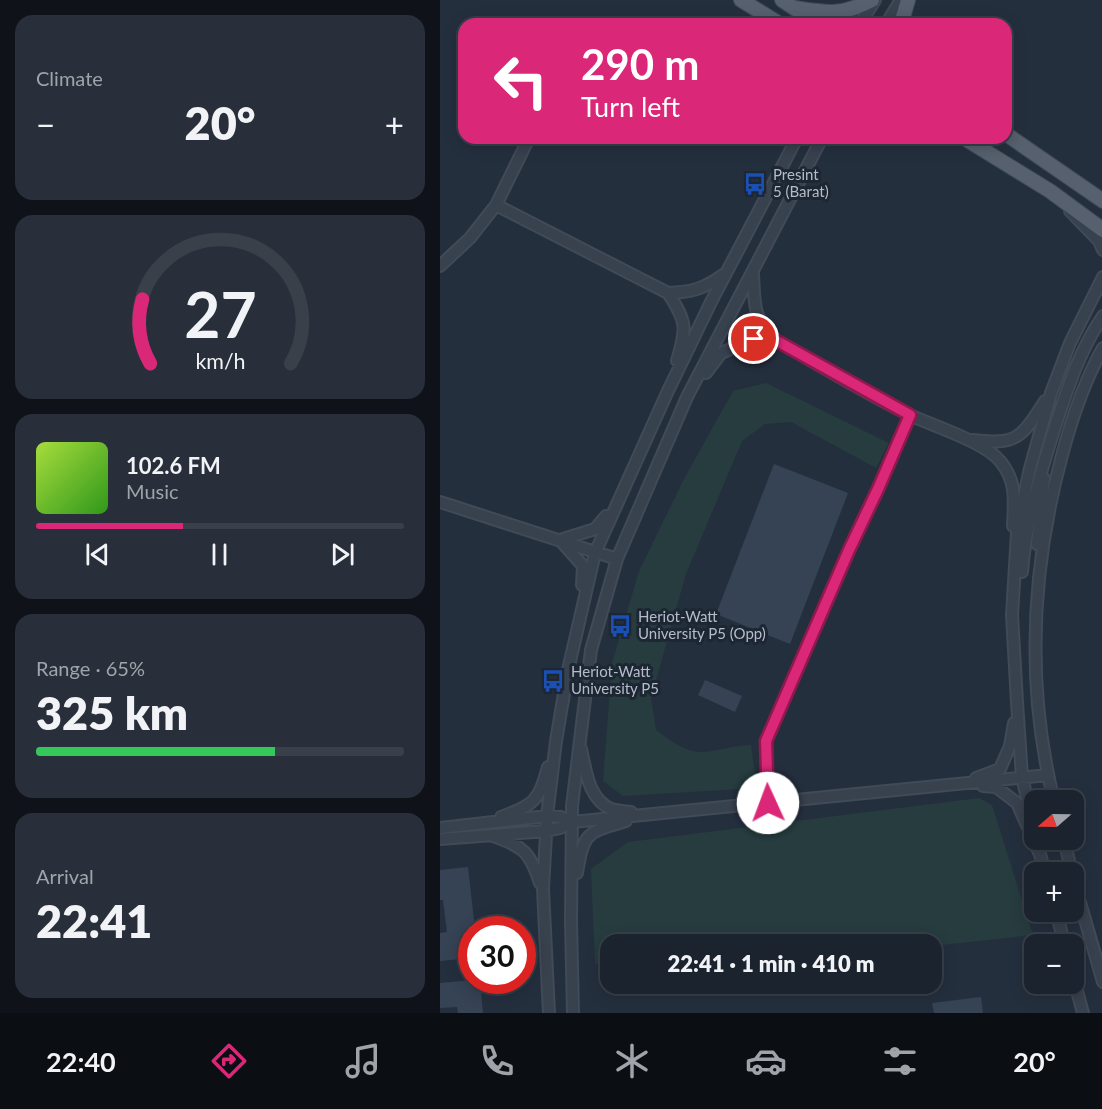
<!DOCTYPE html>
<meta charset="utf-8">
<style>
:root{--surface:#1b232e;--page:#282f3a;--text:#f1f3f6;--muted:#a0a4aa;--line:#39404a;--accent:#db2777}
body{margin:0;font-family:Lato,sans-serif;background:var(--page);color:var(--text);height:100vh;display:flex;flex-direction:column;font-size:22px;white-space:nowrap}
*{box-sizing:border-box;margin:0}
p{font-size:20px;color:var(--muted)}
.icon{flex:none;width:33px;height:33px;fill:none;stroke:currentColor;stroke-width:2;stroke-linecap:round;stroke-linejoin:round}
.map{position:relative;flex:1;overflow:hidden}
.panel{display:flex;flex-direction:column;gap:15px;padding:15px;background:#0f1319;width:440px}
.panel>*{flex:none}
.top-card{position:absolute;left:18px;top:18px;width:554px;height:126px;border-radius:18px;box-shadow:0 3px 15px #0003,0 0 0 2px var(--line);background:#db2777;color:#fff;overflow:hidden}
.needle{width:39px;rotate:250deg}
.fabs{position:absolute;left:584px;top:790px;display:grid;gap:12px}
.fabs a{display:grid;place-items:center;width:60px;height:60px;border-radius:12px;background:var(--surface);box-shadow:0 3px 15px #0003,0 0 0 2px var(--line);font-size:30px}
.speed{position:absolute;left:18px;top:916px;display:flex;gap:12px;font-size:30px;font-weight:700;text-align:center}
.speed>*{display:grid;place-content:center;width:78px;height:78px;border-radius:50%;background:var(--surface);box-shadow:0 3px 15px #0003,0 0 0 2px var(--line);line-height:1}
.speed .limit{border:9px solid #d22;background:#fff;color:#111}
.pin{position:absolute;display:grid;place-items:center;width:51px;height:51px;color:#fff;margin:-26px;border:3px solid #fff;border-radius:50%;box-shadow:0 2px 6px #0007}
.me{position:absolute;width:66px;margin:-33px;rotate:358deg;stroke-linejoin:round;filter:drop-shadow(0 0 4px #0008)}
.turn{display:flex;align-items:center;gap:21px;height:126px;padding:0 24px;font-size:27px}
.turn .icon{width:78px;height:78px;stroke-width:2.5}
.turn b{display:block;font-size:42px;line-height:51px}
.big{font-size:45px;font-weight:800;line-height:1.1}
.panel .card{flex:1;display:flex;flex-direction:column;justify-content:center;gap:9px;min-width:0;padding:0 21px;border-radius:18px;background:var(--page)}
.panel .dial{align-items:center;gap:0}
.dial svg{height:156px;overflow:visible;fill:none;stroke:var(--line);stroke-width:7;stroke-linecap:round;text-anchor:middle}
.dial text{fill:var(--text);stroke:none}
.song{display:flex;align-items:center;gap:18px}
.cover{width:72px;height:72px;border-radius:9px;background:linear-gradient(135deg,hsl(80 70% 55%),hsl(110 70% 35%))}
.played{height:6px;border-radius:3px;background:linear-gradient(90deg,var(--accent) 40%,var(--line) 40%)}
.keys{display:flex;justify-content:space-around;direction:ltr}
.heat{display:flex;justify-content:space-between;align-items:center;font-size:33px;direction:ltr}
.charge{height:9px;border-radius:4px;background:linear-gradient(90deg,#34c759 65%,var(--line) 0)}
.trip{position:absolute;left:160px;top:934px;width:342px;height:60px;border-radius:18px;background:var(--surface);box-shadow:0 3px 15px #0003,0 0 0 2px var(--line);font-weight:800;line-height:60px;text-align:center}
.menu{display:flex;height:96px;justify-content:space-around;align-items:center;background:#0b0e12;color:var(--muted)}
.menu .icon{width:42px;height:42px}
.menu .on{color:var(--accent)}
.menu b{font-size:27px;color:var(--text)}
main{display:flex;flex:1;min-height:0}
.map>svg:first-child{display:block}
.green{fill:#263c3f}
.building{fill:#364354}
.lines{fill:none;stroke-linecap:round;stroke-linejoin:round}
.minor-casing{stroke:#414a57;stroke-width:14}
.major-casing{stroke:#414a57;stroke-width:16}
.minor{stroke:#38414e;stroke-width:10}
.major{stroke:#56606e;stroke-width:14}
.route-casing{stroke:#8e194d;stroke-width:15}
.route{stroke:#db2777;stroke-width:10}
.labels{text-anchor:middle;stroke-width:6;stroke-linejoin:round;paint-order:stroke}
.poi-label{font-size:15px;fill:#b4bcc9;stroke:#1d2633;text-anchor:start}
</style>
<main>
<section class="panel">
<div class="card"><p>Climate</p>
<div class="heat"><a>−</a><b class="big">20°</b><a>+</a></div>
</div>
<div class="card dial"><svg viewBox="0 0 100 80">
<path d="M14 69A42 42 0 1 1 86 69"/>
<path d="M14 69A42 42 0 0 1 10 36" stroke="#db2777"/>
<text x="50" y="56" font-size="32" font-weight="700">27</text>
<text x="50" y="72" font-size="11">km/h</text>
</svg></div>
<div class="card">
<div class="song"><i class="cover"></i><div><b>102.6 FM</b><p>Music</p></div></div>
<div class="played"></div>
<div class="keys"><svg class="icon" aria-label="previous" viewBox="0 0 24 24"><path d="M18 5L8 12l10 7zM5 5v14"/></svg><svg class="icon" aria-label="pause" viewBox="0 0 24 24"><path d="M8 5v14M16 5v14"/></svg><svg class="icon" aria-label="next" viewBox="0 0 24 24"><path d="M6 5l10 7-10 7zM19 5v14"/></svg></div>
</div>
<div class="card"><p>Range · 65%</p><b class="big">325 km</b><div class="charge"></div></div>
<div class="card"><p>Arrival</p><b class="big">22:41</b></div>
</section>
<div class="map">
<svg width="663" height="1013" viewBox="0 0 663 1013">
<rect width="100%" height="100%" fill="#242f3e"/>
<path class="green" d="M 326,383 L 449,443 L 436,468 L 351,422 L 325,424 L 302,441 L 246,574 L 211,698 L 216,730 C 230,740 246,753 263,752 C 279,751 295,745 311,745 L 317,788 L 183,796 L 163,781 L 172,663 L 199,571 L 244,479 L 293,391 Z
M 539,798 L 552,805 L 593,935 L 492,946 L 380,945 L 379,939 L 326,945 L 171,945 L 171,962 L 155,964 L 151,869 L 188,842 Z"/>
<path class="building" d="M 334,464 L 408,493 L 350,644 L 276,614 Z
M 265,680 L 302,696 L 295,712 L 258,695 Z
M 28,867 L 35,930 L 32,930 L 32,958 L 0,961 L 0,933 L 7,932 L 3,900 L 0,900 L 0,870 Z
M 32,980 L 40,981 L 43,1013 L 18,1013 L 17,1007 L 0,1008 L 0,983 Z
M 541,997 L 543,1013 L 494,1013 L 492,1003 Z"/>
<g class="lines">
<g class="minor-casing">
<path id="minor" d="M 420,24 L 435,0
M 446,24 L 461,0
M 56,205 L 228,293 C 247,322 247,328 237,361
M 630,211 L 659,241 L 663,250
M 0,266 L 30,238 L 56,205 L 89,138
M 313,274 C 315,307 312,317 337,341 C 381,366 425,393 470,415 C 493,426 545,442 560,461 C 577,481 574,501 573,526
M 228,293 C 253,292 263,289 283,275
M 266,373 L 281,353 L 314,339 L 337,341
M 532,440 C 578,445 581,438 605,401
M 0,502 L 177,559
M 120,540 L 143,566 L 142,585
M 120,540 L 155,529 L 166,516
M 597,544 L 604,479
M 582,572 C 586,523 599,477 614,430 C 627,390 639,351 663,316
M 141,749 C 146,770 148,799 171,809 C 177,811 185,811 191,812
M 536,778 L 560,769 L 570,746 L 574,723
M 543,786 L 556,787 L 577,803 L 601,857
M 614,801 C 586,687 591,572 621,459 C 631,421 643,383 663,348
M 328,803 L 326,741 L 418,530 L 438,489 L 470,415
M 61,817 C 95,804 98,802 108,767
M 0,828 L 107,816 L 121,817 L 132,822
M 594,828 L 582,777 L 577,702 L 572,615 L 577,533 L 589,472 L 611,393 L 630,343 L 663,277
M 53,836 C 84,847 90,852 100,883
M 0,839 L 106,831 L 120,828 L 132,822 L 608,775
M 624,840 L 632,873
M 599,850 L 605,873
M 137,873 C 144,831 147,833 186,821
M 633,878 L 663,982
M 616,912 L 625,945
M 633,976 L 643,1013
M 109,1013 L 103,889 L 107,816 L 116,741 L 128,670 L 155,553 L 227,393 L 271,302 L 357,138
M 133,1013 L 131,922 L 132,806 L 151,650 L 177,559 L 247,397 L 382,138"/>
</g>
<g class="major-casing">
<path id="major" d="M 301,0 L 340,24
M 342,0 L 378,24
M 355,8 C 388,13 401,16 432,0
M 461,24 L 468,0
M 566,134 L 663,201
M 524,138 L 610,191 L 663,230"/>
</g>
<use href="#minor" class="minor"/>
<use href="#major" class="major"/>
</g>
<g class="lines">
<g class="route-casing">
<path id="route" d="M 314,339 L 337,341 L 470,415 L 438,489 L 409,550 L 326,741 L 328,803"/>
</g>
<use href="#route" class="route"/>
</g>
<defs>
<g id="bus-bare" transform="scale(1.8)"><path d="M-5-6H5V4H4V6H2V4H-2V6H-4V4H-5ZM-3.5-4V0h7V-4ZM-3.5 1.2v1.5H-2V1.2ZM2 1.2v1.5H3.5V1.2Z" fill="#1a4fb4" stroke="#1d2633" stroke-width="2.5" paint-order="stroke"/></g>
</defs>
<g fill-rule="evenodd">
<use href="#bus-bare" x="315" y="184"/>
<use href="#bus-bare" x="180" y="626"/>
<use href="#bus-bare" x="113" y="681"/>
</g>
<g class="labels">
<g class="poi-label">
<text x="333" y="180">Presint<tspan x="333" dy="17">5 (Barat)</tspan></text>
<text x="198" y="622">Heriot-Watt<tspan x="198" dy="17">University P5 (Opp)</tspan></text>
<text x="131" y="677">Heriot-Watt<tspan x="131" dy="17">University P5</tspan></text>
</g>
</g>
</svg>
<div class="fabs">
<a><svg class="needle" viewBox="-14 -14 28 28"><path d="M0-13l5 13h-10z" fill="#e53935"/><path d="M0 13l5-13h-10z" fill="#a0a4aa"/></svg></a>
<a>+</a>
<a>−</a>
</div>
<div class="speed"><div class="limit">30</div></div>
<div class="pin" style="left:314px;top:339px;background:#d93025"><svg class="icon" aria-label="arrive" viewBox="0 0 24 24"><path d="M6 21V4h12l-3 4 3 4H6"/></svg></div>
<svg class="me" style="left:328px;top:803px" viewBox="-20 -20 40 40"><circle r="19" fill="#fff"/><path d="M0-13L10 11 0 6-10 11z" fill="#db2777"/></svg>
<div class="trip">22:41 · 1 min · 410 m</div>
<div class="top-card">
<div class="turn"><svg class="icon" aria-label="left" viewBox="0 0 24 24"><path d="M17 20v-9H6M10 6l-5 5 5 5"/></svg><div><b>290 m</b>Turn left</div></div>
</div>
</div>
</main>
<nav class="menu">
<b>22:40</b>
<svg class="icon on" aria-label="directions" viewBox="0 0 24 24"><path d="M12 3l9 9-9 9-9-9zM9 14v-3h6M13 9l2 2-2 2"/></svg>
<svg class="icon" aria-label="music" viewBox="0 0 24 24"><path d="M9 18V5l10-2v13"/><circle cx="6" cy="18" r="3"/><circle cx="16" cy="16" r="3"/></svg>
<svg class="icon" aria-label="phone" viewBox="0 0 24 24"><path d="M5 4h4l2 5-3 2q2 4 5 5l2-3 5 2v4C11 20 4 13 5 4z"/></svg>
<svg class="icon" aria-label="climate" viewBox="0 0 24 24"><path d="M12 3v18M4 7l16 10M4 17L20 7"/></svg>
<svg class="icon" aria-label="car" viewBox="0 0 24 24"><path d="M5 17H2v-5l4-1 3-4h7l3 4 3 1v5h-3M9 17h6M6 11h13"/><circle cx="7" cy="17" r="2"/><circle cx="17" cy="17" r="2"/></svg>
<svg class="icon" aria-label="filters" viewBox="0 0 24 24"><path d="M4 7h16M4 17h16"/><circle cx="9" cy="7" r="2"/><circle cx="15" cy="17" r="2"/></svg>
<b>20°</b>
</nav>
